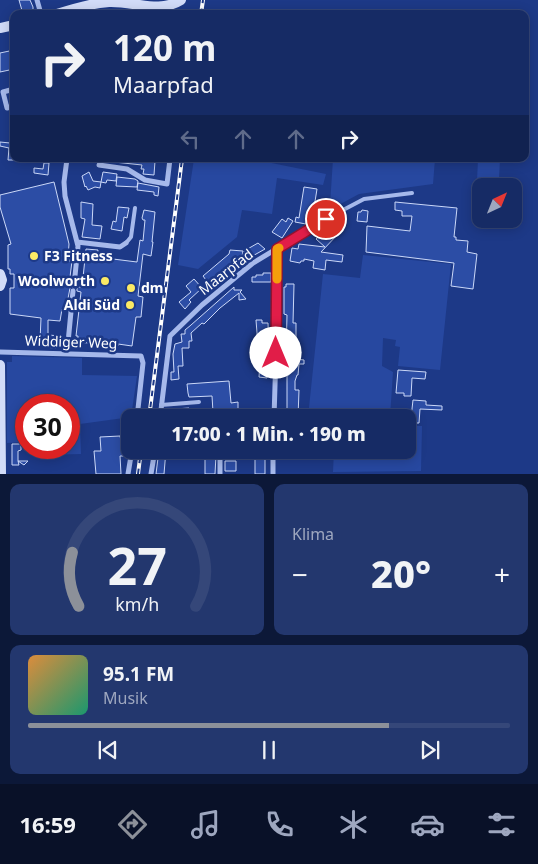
<!DOCTYPE html>
<html lang="de">
<meta charset="utf-8">
<style>
:root{--surface:#162b65;--page:#23376e;--text:#f1f3f6;--muted:#9ea7bf;--line:#354779;--accent:#8c9099}
body{margin:0;font-family:"Noto Sans",sans-serif;background:var(--page);color:var(--text);height:100vh;display:flex;flex-direction:column;font-size:19px;white-space:nowrap}
*{box-sizing:border-box;margin:0}
p{font-size:16px;color:var(--muted)}
.icon{flex:none;width:28px;height:28px;fill:none;stroke:currentColor;stroke-width:2;stroke-linecap:round;stroke-linejoin:round}
.map{position:relative;height:474px;overflow:hidden}
.details{display:flex;flex-direction:column;gap:10px;padding:10px;background:#0c1838;flex:1}
.details>*{flex:none}
.hud{position:absolute;left:10px;top:10px;width:519px;height:152px;border-radius:10px;box-shadow:0 2px 12px #0003,0 0 0 1px var(--line);background:#162b65;color:var(--text);overflow:hidden}
.needle{width:32px;rotate:43deg}
.controls{position:absolute;left:472px;top:178px;display:grid;gap:10px}
.controls a{display:grid;place-items:center;width:50px;height:50px;border-radius:10px;background:var(--surface);box-shadow:0 2px 12px #0003,0 0 0 1px var(--line);font-size:25px}
.speed{position:absolute;left:15px;top:394px;display:flex;gap:10px;font-size:25px;font-weight:700;text-align:center}
.speed>*{display:grid;place-content:center;width:65px;height:65px;border-radius:50%;background:var(--surface);box-shadow:0 2px 12px #0003,0 0 0 1px var(--line);line-height:1}
.speed .limit{border:8px solid #d22;background:#fff;color:#111}
.pin{position:absolute;display:grid;place-items:center;width:42px;height:42px;color:#fff;margin:-21px;border:2px solid #fff;border-radius:50%;box-shadow:0 1px 5px #0007}
.me{position:absolute;width:55px;margin:-28px;rotate:0deg;stroke-linejoin:round;filter:drop-shadow(0 0 4px #0008)}
.turn{display:flex;align-items:center;gap:18px;height:105px;padding:0 20px;font-size:22px}
.turn .icon{width:65px;height:65px;stroke-width:2.5}
.turn b{display:block;font-size:35px;line-height:42px}
.lanes{display:flex;align-items:center;height:48px;padding:0 20px;background:#0003;justify-content:center;gap:25px;direction:ltr}
.lanes .off{opacity:.35}
.big{font-size:38px;font-weight:800;line-height:1.1}
.details .widget{flex:1;display:flex;flex-direction:column;justify-content:center;gap:8px;min-width:0;padding:0 18px;border-radius:10px;background:var(--page)}
.details .dial{align-items:center;gap:0}
.dial svg{height:130px;overflow:visible;fill:none;stroke:var(--line);stroke-width:7;stroke-linecap:round;text-anchor:middle}
.dial text{fill:var(--text);stroke:none}
.song{display:flex;align-items:center;gap:15px}
.cover{width:60px;height:60px;border-radius:8px;background:linear-gradient(135deg,hsl(30 70% 55%),hsl(160 70% 35%))}
.played{height:5px;border-radius:2px;background:linear-gradient(90deg,var(--accent) 75%,var(--line) 75%)}
.keys{display:flex;justify-content:space-around;direction:ltr}
.heat{display:flex;justify-content:space-between;align-items:center;font-size:28px;direction:ltr}
.details .tiles{flex:1;display:grid;gap:10px;grid-template-columns:1fr 1fr}
.widget:last-child{grid-column:span 2}
.trip{position:absolute;left:121px;top:409px;width:295px;height:50px;border-radius:10px;background:var(--surface);box-shadow:0 2px 12px #0003,0 0 0 1px var(--line);font-weight:800;line-height:50px;text-align:center}
.tabs{display:flex;height:80px;justify-content:space-around;align-items:center;background:#091128;color:var(--muted)}
.tabs .icon{width:35px;height:35px}
.tabs .selected{color:var(--accent)}
.tabs b{font-size:22px;color:var(--text)}
.map>svg:first-child{display:block}
.green{fill:#2748a0}
.building{fill:#2c4da5;stroke:#cbd8f8}
.lines{fill:none;stroke-linecap:round;stroke-linejoin:round}
.lane{stroke:#a6b9eb;stroke-width:4}
.street{stroke:#a6b9eb;stroke-width:5}
.secondary{stroke:#d2dcf8;stroke-width:10}
.rail-casing{stroke:#fff;stroke-width:4}
.rail{stroke:#1d3987;stroke-width:2;stroke-dasharray:5.5;stroke-linecap:butt}
.route-casing{stroke:#92132f;stroke-width:12}
.route{stroke:#e11d48;stroke-width:9}
.slow{stroke:#f59e0b;stroke-width:9}
.poi-dot{fill:#fbea65;stroke:#1d3987;stroke-width:2}
.labels{text-anchor:middle;stroke-width:5;stroke-linejoin:round;paint-order:stroke}
.poi-label{font-size:14px;font-weight:bold;fill:#fff;stroke:#1d3987;text-anchor:start}
.street-label{font-size:14px;fill:#fff;stroke:#1d3987}
</style>
<div class="map">
<svg width="538" height="474" viewBox="0 0 538 474">
<rect width="100%" height="100%" fill="#1d3987"/>
<path class="green" d="M 194,159 L 251,159 L 326,174 L 323,185 L 277,178 L 272,214 L 242,210 L 237,237 L 198,269 L 178,265 Z
M 333,159 L 435,159 L 433,184 L 359,194 L 335,207 L 330,205 Z
M 478,159 L 500,159 L 499,179 L 477,181 Z
M 363,255 L 451,264 L 440,370 L 398,366 L 400,347 L 395,346 L 396,340 L 383,338 L 382,366 L 393,372 L 390,417 L 308,417 L 323,274 L 360,278 Z
M 12,356 L 82,358 L 82,375 L 137,376 L 131,417 L 80,424 L 81,454 L 46,455 L 46,448 L 69,448 L 69,405 L 26,405 L 26,442 L 7,443 L 7,362 L 12,362 Z
M 408,426 L 422,426 L 421,471 L 333,472 L 334,450 L 408,450 Z"/>
<path class="building" d="M 19,0 L 30,0 L 33,7 L 33,14 L 23,14 Z
M 14,50 L 14,69 L 0,72 L 0,53 Z
M 11,136 L 14,136 L 14,160 L 8,160 L 9,148 L 0,146 L 0,142 L 10,143 Z
M 114,159 L 139,159 L 155,161 L 154,175 L 143,174 L 144,169 L 141,169 L 142,165 L 114,162 Z
M 44,163 L 49,163 L 48,175 L 34,173 L 34,168 L 43,169 Z
M 89,172 L 93,181 L 101,182 L 100,188 L 95,187 L 88,190 L 86,186 L 85,187 L 82,176 Z
M 103,172 L 117,174 L 116,181 L 107,180 L 106,183 L 101,182 Z
M 117,177 L 135,179 L 138,181 L 137,187 L 116,186 Z
M 54,182 L 69,244 L 68,257 L 70,257 L 69,261 L 72,261 L 69,285 L 70,288 L 66,309 L 62,309 L 60,321 L 48,320 L 48,335 L 61,336 L 61,346 L 56,346 L 56,348 L 43,347 L 43,341 L 40,341 L 41,318 L 10,314 L 10,288 L 14,288 L 14,274 L 10,274 L 10,269 L 8,269 L 8,245 L 11,244 L 0,207 L 0,195 Z
M 138,183 L 159,187 L 158,196 L 154,195 L 154,192 L 137,190 Z
M 304,187 L 317,189 L 313,214 L 307,213 L 306,224 L 295,222 L 296,217 L 299,218 Z
M 81,202 L 93,204 L 92,225 L 102,226 L 100,239 L 82,237 L 85,219 L 81,218 Z
M 395,202 L 457,208 L 454,237 L 456,237 L 456,240 L 468,241 L 467,252 L 477,254 L 473,289 L 451,286 L 454,263 L 366,252 L 367,226 L 410,231 L 412,216 L 402,216 L 402,211 L 395,210 Z
M 118,207 L 129,208 L 127,218 L 124,217 L 122,231 L 111,229 L 113,221 L 116,222 Z
M 144,210 L 155,212 L 152,242 L 153,242 L 151,256 L 143,254 L 138,296 L 143,297 L 141,317 L 136,317 L 132,346 L 118,344 L 118,346 L 78,342 L 78,336 L 76,336 L 81,292 L 77,291 L 77,289 L 78,287 L 82,287 L 86,249 L 98,250 L 97,257 L 137,262 L 140,240 L 143,241 L 145,220 L 143,220 L 142,218 Z
M 362,210 L 368,211 L 367,222 L 357,221 L 358,212 L 361,212 Z
M 288,218 L 293,221 L 282,238 L 272,232 L 282,219 L 286,222 Z
M 330,225 L 339,233 L 321,252 L 343,255 L 342,262 L 326,260 L 325,270 L 313,268 L 314,261 L 304,259 L 304,261 L 301,261 L 300,263 L 290,261 L 292,248 L 298,249 L 299,244 L 325,247 L 316,239 Z
M 258,243 L 265,249 L 249,258 L 244,251 Z
M 230,250 L 243,251 L 241,261 L 238,260 L 216,278 L 217,279 L 209,284 L 203,276 L 229,254 Z
M 263,273 L 271,273 L 271,282 L 252,282 L 252,277 L 256,277 L 256,275 L 263,275 Z
M 194,279 L 202,288 L 189,300 L 191,302 L 185,309 L 179,302 L 191,292 L 186,286 Z
M 286,284 L 294,284 L 293,323 L 296,323 L 296,359 L 304,360 L 304,364 L 299,364 L 298,375 L 297,375 L 295,381 L 295,390 L 299,390 L 298,418 L 287,418 L 287,375 L 289,375 L 289,356 L 286,356 L 287,315 L 284,314 L 284,287 L 286,287 Z
M 234,287 L 234,290 L 242,290 L 240,292 L 246,299 L 239,300 L 239,293 L 220,308 L 204,324 L 202,323 L 191,333 L 192,341 L 189,341 L 189,348 L 182,348 L 183,366 L 178,366 L 179,379 L 171,380 L 171,372 L 174,372 L 173,354 L 175,344 L 182,342 L 181,334 L 185,334 L 185,330 L 191,325 Z
M 256,320 L 262,320 L 262,323 L 268,323 L 269,353 L 267,378 L 259,377 L 260,362 L 262,362 L 260,346 L 258,346 Z
M 398,370 L 426,372 L 425,379 L 412,378 L 411,396 L 404,396 L 404,393 L 396,393 Z
M 229,381 L 231,403 L 238,402 L 238,410 L 213,412 L 212,396 L 189,397 L 188,393 L 187,384 Z
M 413,400 L 426,401 L 426,405 L 442,406 L 442,410 L 420,409 L 419,423 L 408,423 L 408,418 L 411,418 Z
M 189,408 L 189,417 L 175,418 L 175,409 Z
M 120,436 L 124,456 L 120,456 L 121,474 L 96,474 L 94,451 L 101,451 L 100,437 Z
M 12,444 L 20,444 L 21,445 L 21,450 L 18,451 L 18,461 L 28,461 L 24,465 L 18,461 L 19,465 L 12,465 Z
M 159,450 L 166,450 L 164,474 L 156,474 Z
M 255,450 L 265,450 L 265,474 L 255,474 Z
M 278,450 L 309,450 L 309,458 L 278,458 Z
M 205,455 L 216,455 L 215,474 L 205,474 Z
M 225,461 L 236,461 L 236,471 L 225,471 Z"/>
<g class="lines">
<path class="lane" d="M 326,219 L 364,199 L 412,193
M 126,243 L 131,237 L 135,208
M 161,405 L 199,402"/>
<path class="street" d="M 37,0 L 41,14
M 14,89 L 3,92 L 7,108 L 14,106
M 67,159 L 64,182 L 65,196 L 78,246 L 74,286
M 99,165 L 127,169 L 145,180 L 167,184 L 170,159
M 77,242 L 120,247 L 126,243
M 0,352 L 141,356 L 143,363 L 137,418
M 67,353 L 73,291
M 160,418 L 170,336 L 202,305 L 253,263 L 326,219
M 274,418 L 276,353 L 277,249
M 273,450 L 273,474
M 128,474 L 132,450
M 151,474 L 155,450
M 220,474 L 220,450"/>
<path class="secondary" d="M 57,14 C 73,9 92,3 109,2 C 134,1 159,14 181,0
M 0,28 L 14,25
M 0,274 L 2,280 L 0,286
M 0,365 L 1,474"/>
<g class="rail-casing">
<path id="rail" d="M 201,14 L 203,0
M 149,418 L 182,159
M 138,474 L 141,450"/>
</g>
<use href="#rail" class="rail"/>
</g>
<g class="lines">
<g class="route-casing">
<path id="route" d="M 276,353 L 277,249 L 326,219"/>
</g>
<use href="#route" class="route"/>
<path class="slow" d="M 277,279 L 277,249 L 279,248"/>
</g>
<g class="poi-dot">
<circle cx="34" cy="256" r="5"/>
<circle cx="105" cy="281" r="5"/>
<circle cx="131" cy="288" r="5"/>
<circle cx="130" cy="305" r="5"/>
</g>
<g class="labels">
<g class="poi-label">
<text x="44" y="261">F3 Fitness</text>
<text x="95" y="286" text-anchor="end">Woolworth</text>
<text x="141" y="293">dm</text>
<text x="120" y="310" text-anchor="end">Aldi Süd</text>
</g>
<g class="street-label">
<text transform="translate(226 272) rotate(-38)" y="5">Maarpfad</text>
<text transform="translate(71 342) rotate(2)" y="5">Widdiger Weg</text>
</g>
</g>
</svg>
<div class="controls">
<a><svg class="needle" viewBox="-14 -14 28 28"><path d="M0-13l5 13h-10z" fill="#e53935"/><path d="M0 13l5-13h-10z" fill="#9ea7bf"/></svg></a>
</div>
<div class="speed"><div class="limit">30</div></div>
<div class="pin" style="left:326px;top:219px;background:#d93025"><svg class="icon" aria-label="arrive" viewBox="0 0 24 24"><path d="M6 21V4h12l-3 4 3 4H6"/></svg></div>
<svg class="me" style="left:276px;top:353px" viewBox="-20 -20 40 40"><circle r="19" fill="#fff"/><path d="M0-13L10 11 0 6-10 11z" fill="#e11d48"/></svg>
<div class="trip">17:00 · 1 Min. · 190 m</div>
<div class="hud">
<div class="turn"><svg class="icon" aria-label="right" viewBox="0 0 24 24"><path d="M7 20v-9h11M14 6l5 5-5 5"/></svg><div><b>120 m</b>Maarpfad</div></div>
<div class="lanes"><svg class="icon off" aria-label="left" viewBox="0 0 24 24"><path d="M17 20v-9H6M10 6l-5 5 5 5"/></svg><svg class="icon off" aria-label="ahead" viewBox="0 0 24 24"><path d="M12 20V5M6 11l6-6 6 6"/></svg><svg class="icon off" aria-label="ahead" viewBox="0 0 24 24"><path d="M12 20V5M6 11l6-6 6 6"/></svg><svg class="icon" aria-label="right" viewBox="0 0 24 24"><path d="M7 20v-9h11M14 6l5 5-5 5"/></svg></div>
</div>
</div>
<section class="details">
<div class="tiles">
<div class="widget dial"><svg viewBox="0 0 100 80">
<path d="M14 69A42 42 0 1 1 86 69"/>
<path d="M14 69A42 42 0 0 1 10 36" stroke="#8c9099"/>
<text x="50" y="56" font-size="32" font-weight="700">27</text>
<text x="50" y="72" font-size="11">km/h</text>
</svg></div>
<div class="widget"><p>Klima</p>
<div class="heat"><a>−</a><b class="big">20°</b><a>+</a></div>
</div>
<div class="widget">
<div class="song"><i class="cover"></i><div><b>95.1 FM</b><p>Musik</p></div></div>
<div class="played"></div>
<div class="keys"><svg class="icon" aria-label="previous" viewBox="0 0 24 24"><path d="M18 5L8 12l10 7zM5 5v14"/></svg><svg class="icon" aria-label="pause" viewBox="0 0 24 24"><path d="M8 5v14M16 5v14"/></svg><svg class="icon" aria-label="next" viewBox="0 0 24 24"><path d="M6 5l10 7-10 7zM19 5v14"/></svg></div>
</div>
</div>
</section>
<nav class="tabs">
<b>16:59</b>
<svg class="icon selected" aria-label="directions" viewBox="0 0 24 24"><path d="M12 3l9 9-9 9-9-9zM9 14v-3h6M13 9l2 2-2 2"/></svg>
<svg class="icon" aria-label="music" viewBox="0 0 24 24"><path d="M9 18V5l10-2v13"/><circle cx="6" cy="18" r="3"/><circle cx="16" cy="16" r="3"/></svg>
<svg class="icon" aria-label="phone" viewBox="0 0 24 24"><path d="M5 4h4l2 5-3 2q2 4 5 5l2-3 5 2v4C11 20 4 13 5 4z"/></svg>
<svg class="icon" aria-label="climate" viewBox="0 0 24 24"><path d="M12 3v18M4 7l16 10M4 17L20 7"/></svg>
<svg class="icon" aria-label="car" viewBox="0 0 24 24"><path d="M5 17H2v-5l4-1 3-4h7l3 4 3 1v5h-3M9 17h6M6 11h13"/><circle cx="7" cy="17" r="2"/><circle cx="17" cy="17" r="2"/></svg>
<svg class="icon" aria-label="filters" viewBox="0 0 24 24"><path d="M4 7h16M4 17h16"/><circle cx="9" cy="7" r="2"/><circle cx="15" cy="17" r="2"/></svg>
</nav>
